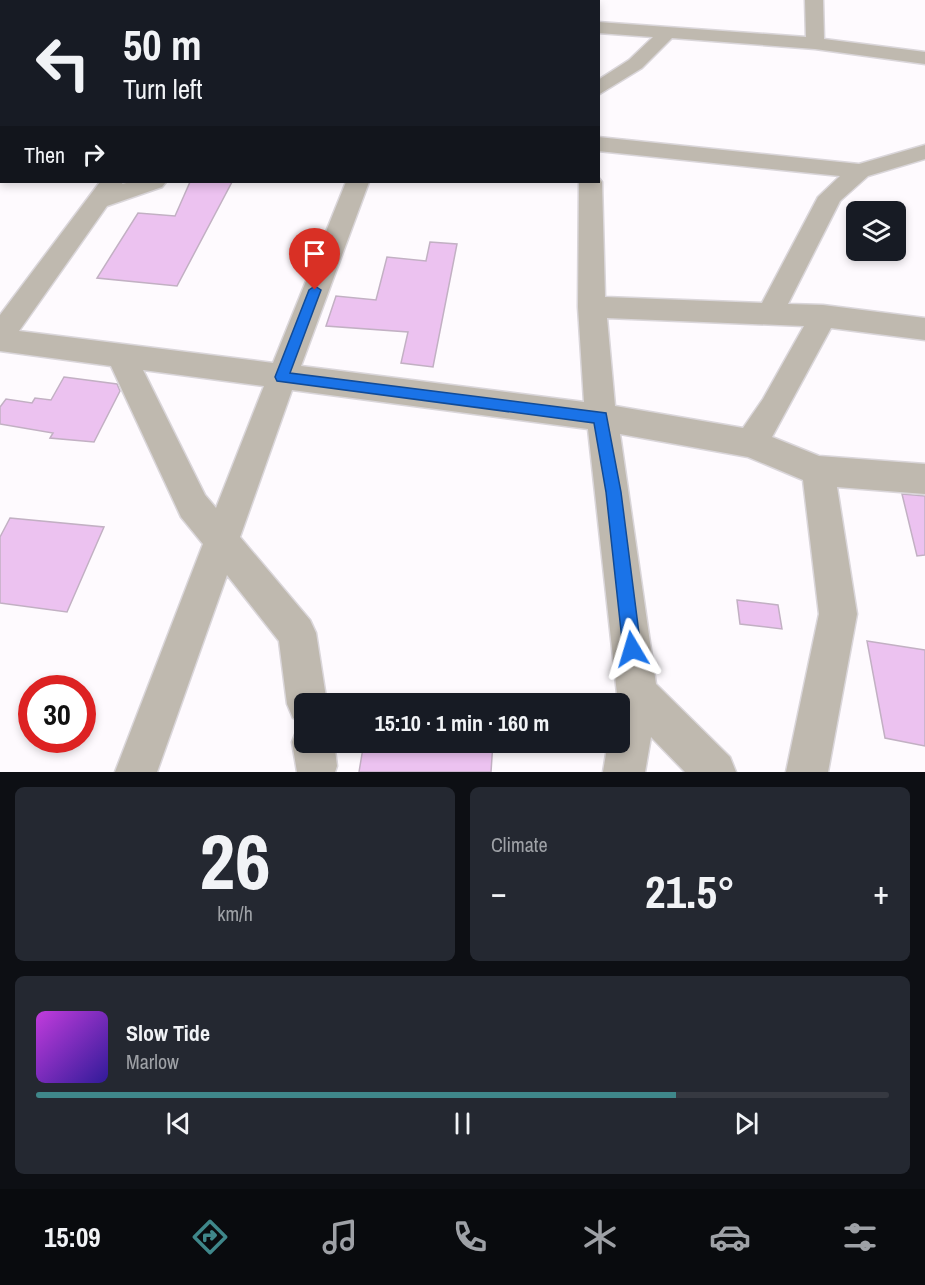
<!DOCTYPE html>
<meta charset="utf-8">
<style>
:root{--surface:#171b24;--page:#242831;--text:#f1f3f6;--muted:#9ea1a6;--line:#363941;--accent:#3f878a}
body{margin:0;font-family:"Archivo Narrow",sans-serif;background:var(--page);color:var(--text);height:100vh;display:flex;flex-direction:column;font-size:22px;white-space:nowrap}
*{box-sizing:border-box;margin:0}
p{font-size:20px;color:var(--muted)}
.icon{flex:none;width:33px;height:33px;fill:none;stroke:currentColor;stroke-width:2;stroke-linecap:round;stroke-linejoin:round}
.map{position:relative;height:772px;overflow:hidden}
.panel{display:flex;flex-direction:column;gap:15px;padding:15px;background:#0d0f14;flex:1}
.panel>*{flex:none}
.hud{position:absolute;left:0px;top:0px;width:600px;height:183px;box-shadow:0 3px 9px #0003;background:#171b24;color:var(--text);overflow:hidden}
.fabs{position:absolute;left:846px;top:201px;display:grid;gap:12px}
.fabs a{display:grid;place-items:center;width:60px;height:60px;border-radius:9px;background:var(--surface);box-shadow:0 3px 9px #0003;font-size:30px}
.speed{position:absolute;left:18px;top:675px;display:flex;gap:12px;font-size:30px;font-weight:700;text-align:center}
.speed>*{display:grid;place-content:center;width:78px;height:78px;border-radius:50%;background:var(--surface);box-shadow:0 3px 9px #0003;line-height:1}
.speed .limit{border:9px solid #d22;background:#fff;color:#111}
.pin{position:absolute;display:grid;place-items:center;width:51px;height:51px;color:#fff;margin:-62px -26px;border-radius:50% 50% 50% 0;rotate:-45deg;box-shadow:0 0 6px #0007}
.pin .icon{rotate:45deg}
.me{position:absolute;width:66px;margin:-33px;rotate:353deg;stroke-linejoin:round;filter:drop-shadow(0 0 4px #0008)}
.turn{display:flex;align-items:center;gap:21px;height:126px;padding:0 24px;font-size:27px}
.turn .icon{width:78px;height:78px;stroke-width:2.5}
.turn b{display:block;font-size:42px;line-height:51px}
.then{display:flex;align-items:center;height:57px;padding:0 24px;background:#0003;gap:12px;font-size:22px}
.big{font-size:45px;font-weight:700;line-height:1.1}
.panel .card{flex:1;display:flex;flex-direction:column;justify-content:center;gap:9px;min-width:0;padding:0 21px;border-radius:9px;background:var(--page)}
.panel .dial{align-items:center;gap:0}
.dial b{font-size:78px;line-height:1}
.song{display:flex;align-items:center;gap:18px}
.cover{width:72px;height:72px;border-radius:9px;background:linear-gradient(135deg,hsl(290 70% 55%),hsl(250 70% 35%))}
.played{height:6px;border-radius:3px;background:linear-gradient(90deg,var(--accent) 75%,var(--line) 75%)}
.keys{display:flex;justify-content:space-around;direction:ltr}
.heat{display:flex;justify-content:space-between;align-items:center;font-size:33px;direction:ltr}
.panel .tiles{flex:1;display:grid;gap:15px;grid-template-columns:1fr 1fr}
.card:last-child{grid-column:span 2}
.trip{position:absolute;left:294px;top:693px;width:336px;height:60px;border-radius:9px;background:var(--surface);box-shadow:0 3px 9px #0003;font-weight:700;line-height:60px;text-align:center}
.tab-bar{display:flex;height:96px;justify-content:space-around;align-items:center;background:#090b0e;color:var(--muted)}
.tab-bar .icon{width:42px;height:42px}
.tab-bar .current{color:var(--accent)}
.tab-bar b{font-size:27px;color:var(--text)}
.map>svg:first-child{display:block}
.building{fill:#ecc2f0;stroke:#c2b0c3;stroke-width:1.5}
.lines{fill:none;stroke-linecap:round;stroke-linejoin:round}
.street-casing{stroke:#dad6da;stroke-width:3}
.street{fill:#bfb9af;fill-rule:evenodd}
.route{fill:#1a73e8;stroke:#114b97;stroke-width:1.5}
</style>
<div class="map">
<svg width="925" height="772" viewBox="0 0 925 772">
<rect width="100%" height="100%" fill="#fefafe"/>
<path class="building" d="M 190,182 L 232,182 L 177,286 L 97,278 L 138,213 L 175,216 Z
M 430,242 L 457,244 L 433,367 L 401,363 L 408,332 L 326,326 L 336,296 L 376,300 L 387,257 L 426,261 Z
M 64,377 L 117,384 L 120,391 L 94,442 L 50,438 L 53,433 L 0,424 L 0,407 L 6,399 L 32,403 L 35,398 L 51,400 Z
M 902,494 L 925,496 L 925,555 L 917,556 Z
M 10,518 L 104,527 L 67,612 L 0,603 L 0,537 Z
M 737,600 L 778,605 L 782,629 L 740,624 Z
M 867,641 L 925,650 L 925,746 L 885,738 Z
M 364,742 L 493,742 L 491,772 L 359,772 Z"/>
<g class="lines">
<g class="street-casing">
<path id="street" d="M 53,0 L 71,0 L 52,2 Z
M 116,0 L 159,0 L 160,2 L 117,2 Z
M 429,0 L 447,0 L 447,2 L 429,2 Z
M 805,0 L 823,0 L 824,39 L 925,52 L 925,64 L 815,49 L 672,38 L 642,68 L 598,95 L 598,80 L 629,60 L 653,37 L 598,33 L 598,22 L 806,37 Z
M 2,52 L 2,64 L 0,65 L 0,53 Z
M 598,137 L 859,164 L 925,145 L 925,159 L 868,176 L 840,201 L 788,304 L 823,305 L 925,318 L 925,340 L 831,328 L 772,437 L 819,456 L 925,464 L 925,494 L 837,487 L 857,614 L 828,772 L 786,772 L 819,614 L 803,480 L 748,457 L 620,434 L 656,684 L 730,757 L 736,772 L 685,772 L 651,737 L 645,772 L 603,772 L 608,742 L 620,742 L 620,704 L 615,704 L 617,694 L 588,429 L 292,390 L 240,537 L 310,620 L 316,633 L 327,704 L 304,704 L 304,723 L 293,718 L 287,704 L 279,641 L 227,575 L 157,772 L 115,772 L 203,544 L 181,517 L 111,366 L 0,351 L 0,315 L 100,182 L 123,182 L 122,184 L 131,182 L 166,182 L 162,187 L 107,206 L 19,331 L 273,363 L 346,182 L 369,182 L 301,366 L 584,402 L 578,307 L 579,182 L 598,182 L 598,177 L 602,182 L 605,297 L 762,303 L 818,197 L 840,176 L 598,151 ZM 607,318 L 804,326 L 763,399 L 743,428 L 615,406 ZM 143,370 L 264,386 L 216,508 L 205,495 Z
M 304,725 L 304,742 L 334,742 L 337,766 L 335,772 L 297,772 L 292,742 L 298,727 Z"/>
</g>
<use href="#street" class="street"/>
</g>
<path class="route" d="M 315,286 L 321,290 L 290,373 L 606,413 L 621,492 L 641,649 L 638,655 L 632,658 L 626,655 L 623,649 L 606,492 L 594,423 L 277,381 L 275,377 L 309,290 Z"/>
</svg>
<div class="fabs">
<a><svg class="icon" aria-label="layers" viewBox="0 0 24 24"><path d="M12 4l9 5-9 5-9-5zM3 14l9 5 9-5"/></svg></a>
</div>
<div class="speed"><div class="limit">30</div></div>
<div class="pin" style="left:315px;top:290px;background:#d93025"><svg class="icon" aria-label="arrive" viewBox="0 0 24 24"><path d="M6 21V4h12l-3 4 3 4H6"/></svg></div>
<svg class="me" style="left:632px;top:649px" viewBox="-20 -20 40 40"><path d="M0-17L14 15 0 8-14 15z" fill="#1a73e8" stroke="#fff" stroke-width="4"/></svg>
<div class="trip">15:10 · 1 min · 160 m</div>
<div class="hud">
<div class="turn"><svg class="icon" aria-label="left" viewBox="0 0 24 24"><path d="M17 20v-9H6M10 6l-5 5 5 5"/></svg><div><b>50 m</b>Turn left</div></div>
<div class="then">Then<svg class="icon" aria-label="right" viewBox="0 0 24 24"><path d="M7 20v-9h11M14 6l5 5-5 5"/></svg></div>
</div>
</div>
<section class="panel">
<div class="tiles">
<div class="card dial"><b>26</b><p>km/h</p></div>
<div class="card"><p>Climate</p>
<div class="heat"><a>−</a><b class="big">21.5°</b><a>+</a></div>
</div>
<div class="card">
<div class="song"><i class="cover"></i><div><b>Slow Tide</b><p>Marlow</p></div></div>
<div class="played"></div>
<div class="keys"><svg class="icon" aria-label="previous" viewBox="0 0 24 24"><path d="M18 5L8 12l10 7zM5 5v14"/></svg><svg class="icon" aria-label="pause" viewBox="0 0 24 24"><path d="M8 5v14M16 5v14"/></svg><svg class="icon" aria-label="next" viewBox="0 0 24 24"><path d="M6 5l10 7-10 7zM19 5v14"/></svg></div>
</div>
</div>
</section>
<nav class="tab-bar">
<b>15:09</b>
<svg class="icon current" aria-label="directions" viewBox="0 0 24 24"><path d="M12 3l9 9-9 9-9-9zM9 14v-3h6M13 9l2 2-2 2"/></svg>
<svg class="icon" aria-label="music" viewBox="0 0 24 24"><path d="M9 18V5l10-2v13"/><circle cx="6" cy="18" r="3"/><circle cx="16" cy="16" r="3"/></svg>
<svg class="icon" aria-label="phone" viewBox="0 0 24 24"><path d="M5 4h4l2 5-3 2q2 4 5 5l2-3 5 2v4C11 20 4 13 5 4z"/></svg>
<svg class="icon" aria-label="climate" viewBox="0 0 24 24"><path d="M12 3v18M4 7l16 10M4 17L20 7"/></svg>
<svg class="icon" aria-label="car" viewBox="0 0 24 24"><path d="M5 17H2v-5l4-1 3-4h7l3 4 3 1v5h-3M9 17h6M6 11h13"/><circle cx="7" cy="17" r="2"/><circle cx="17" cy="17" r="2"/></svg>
<svg class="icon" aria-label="filters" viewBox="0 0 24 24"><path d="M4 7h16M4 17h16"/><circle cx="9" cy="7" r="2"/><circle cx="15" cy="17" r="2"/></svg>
</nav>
